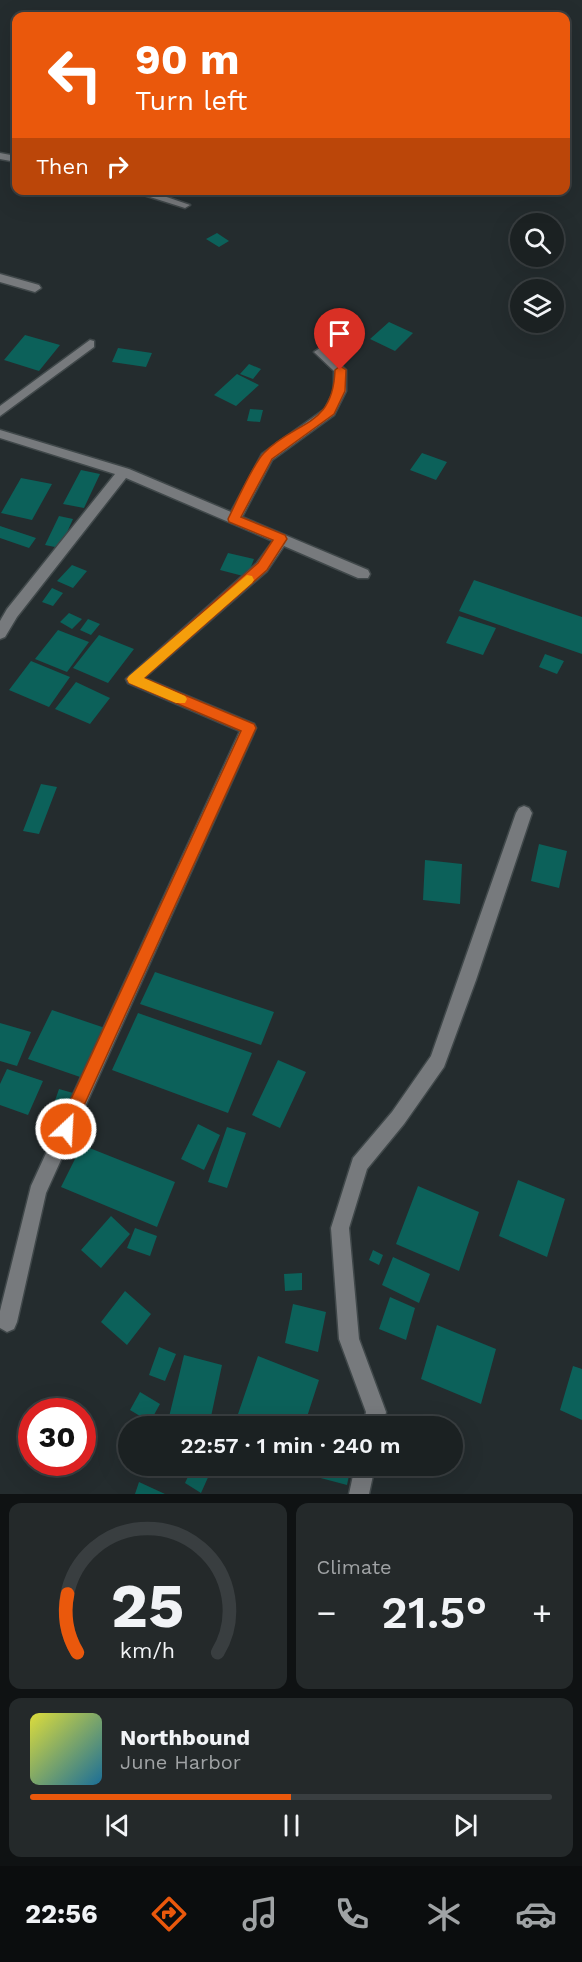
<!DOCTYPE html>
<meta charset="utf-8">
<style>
:root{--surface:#1b2122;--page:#24292a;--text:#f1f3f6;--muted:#a0a3a5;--line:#393e40;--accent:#ea580c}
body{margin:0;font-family:"Work Sans",sans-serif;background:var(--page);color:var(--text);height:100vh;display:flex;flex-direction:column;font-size:22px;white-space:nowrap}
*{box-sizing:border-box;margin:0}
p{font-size:20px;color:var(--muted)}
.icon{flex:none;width:33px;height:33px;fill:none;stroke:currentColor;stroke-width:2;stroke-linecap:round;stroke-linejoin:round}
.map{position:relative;height:1494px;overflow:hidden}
.panel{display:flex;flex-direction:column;gap:9px;padding:9px;background:#0f1213;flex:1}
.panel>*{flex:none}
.banner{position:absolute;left:12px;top:12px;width:558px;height:183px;border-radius:12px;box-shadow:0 6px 24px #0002,0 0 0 2px var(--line);background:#ea580c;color:#fff;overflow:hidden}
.controls{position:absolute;left:510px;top:213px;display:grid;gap:12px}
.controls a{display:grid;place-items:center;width:54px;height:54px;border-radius:50%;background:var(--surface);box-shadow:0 6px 24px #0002,0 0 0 2px var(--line);font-size:30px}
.speed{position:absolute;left:18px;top:1398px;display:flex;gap:12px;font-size:30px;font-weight:700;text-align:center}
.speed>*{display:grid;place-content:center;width:78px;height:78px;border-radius:50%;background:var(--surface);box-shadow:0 6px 24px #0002,0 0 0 2px var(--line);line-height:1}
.speed .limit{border:9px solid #d22;background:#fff;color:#111}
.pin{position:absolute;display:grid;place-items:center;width:51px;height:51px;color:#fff;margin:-62px -26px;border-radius:50% 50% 50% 0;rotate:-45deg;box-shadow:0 0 6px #0007}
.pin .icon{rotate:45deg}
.me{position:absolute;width:66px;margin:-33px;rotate:25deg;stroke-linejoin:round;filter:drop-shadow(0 0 4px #0008)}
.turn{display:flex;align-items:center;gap:21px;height:126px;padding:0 24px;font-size:27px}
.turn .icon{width:78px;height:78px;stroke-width:2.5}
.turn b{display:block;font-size:42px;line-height:51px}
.then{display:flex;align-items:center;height:57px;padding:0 24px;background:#0003;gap:12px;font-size:22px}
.big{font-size:45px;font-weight:600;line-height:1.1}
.panel .tile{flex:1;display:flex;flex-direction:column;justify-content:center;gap:9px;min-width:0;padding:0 21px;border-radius:12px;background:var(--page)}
.panel .dial{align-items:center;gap:0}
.dial svg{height:156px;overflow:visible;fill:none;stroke:var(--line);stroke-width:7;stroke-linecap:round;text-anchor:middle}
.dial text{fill:var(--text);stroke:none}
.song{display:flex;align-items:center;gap:18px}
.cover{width:72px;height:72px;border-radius:9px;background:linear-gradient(135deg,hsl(60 70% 55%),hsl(200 70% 35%))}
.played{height:6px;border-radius:3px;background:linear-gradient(90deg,var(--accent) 50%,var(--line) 50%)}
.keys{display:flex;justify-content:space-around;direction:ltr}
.heat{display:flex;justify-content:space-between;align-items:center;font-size:33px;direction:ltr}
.panel .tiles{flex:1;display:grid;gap:9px;grid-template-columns:1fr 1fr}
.tile:last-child{grid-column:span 2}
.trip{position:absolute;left:118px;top:1416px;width:345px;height:60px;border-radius:30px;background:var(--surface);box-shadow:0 6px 24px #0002,0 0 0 2px var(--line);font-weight:600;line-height:60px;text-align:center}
.menu{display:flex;height:96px;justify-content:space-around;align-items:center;background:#0b0d0e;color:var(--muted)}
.menu .icon{width:42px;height:42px}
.menu .active{color:var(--accent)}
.menu b{font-size:27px;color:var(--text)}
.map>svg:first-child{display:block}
.building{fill:#0c615a}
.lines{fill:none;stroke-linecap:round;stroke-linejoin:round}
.minor-casing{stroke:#40484a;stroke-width:3}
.minor{fill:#777a7d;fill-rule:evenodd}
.route{fill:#ea580c;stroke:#983908;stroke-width:1.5}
.slow{fill:#f59e0b}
</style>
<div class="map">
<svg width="582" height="1494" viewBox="0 0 582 1494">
<rect width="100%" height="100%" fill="#242c2e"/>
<path class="building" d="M 217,233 L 229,241 L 219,247 L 206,239 Z
M 389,322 L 413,333 L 395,351 L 370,339 Z
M 25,335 L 60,345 L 39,371 L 4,360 Z
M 118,348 L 152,353 L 146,367 L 112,362 Z
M 249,364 L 261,369 L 253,379 L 240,374 Z
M 237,374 L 259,385 L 236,406 L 214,395 Z
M 250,409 L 263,410 L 260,422 L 247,421 Z
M 422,453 L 447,462 L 436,480 L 410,470 Z
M 81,470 L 100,474 L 84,508 L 63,504 Z
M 21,478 L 52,484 L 32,520 L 1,513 Z
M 59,516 L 73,519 L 60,548 L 45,545 Z
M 0,526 L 36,538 L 29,548 L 0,538 Z
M 228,553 L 254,559 L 247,577 L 220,570 Z
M 72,565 L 87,571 L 73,588 L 57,581 Z
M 474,580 L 582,617 L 582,654 L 459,611 Z
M 52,588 L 63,593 L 53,606 L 42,602 Z
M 69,613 L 82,619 L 72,629 L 60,622 Z
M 459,616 L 496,628 L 483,655 L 446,643 Z
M 88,619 L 100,624 L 91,635 L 80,630 Z
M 58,630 L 89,642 L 67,672 L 35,659 Z
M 99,635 L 134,649 L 108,683 L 73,668 Z
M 545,654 L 564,661 L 557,674 L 539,667 Z
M 31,661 L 70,677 L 49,707 L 9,690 Z
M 76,682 L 110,698 L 90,724 L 55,709 Z
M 41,784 L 57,787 L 39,834 L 23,831 Z
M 539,844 L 567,851 L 559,888 L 531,881 Z
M 425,860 L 462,864 L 460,904 L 423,900 Z
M 155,972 L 274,1012 L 261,1045 L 140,1004 Z
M 52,1010 L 105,1028 L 83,1078 L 28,1059 Z
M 138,1013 L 252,1053 L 228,1113 L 112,1070 Z
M 0,1023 L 31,1032 L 17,1066 L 0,1061 Z
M 278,1060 L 306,1072 L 280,1128 L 252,1115 Z
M 7,1069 L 43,1081 L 28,1115 L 0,1105 L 0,1084 Z
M 59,1089 L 73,1093 L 59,1136 L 44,1133 Z
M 198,1124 L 220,1135 L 204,1170 L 181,1159 Z
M 227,1127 L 246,1133 L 227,1188 L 208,1182 Z
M 82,1145 L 175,1182 L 157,1227 L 61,1187 Z
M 518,1180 L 565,1199 L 547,1257 L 499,1236 Z
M 418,1186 L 479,1212 L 459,1271 L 396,1244 Z
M 111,1216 L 130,1234 L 101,1268 L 81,1250 Z
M 135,1228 L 157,1236 L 150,1256 L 127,1248 Z
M 373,1250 L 383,1255 L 379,1265 L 369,1260 Z
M 393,1257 L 430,1274 L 419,1303 L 382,1285 Z
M 302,1273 L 302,1290 L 285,1291 L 284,1274 Z
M 125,1291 L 151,1314 L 127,1345 L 101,1322 Z
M 390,1297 L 415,1308 L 406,1340 L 379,1329 Z
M 293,1304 L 326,1312 L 318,1352 L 285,1343 Z
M 437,1325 L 496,1349 L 481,1404 L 421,1379 Z
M 159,1347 L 176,1354 L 165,1381 L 149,1375 Z
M 184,1355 L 222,1365 L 209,1426 L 169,1417 Z
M 258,1356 L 319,1380 L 304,1426 L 268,1426 L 238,1414 Z
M 573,1366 L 582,1369 L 582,1420 L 560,1410 Z
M 140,1392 L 160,1404 L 150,1422 L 130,1410 Z
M 193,1466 L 210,1473 L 201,1493 L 185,1483 Z
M 315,1466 L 351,1466 L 347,1485 L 313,1476 Z
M 139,1482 L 165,1494 L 135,1494 Z"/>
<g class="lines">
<g class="minor-casing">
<path id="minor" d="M 0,153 L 16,156 L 16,162 L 0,159 Z
M 128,190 L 146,190 L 190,205 L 185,208 Z
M 0,274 L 39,285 L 41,288 L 35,292 L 0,282 Z
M 90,340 L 94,341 L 94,347 L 0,416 L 0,406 Z
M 320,348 L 324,349 L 346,370 L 346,391 L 334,415 L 272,460 L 242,517 L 368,570 L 370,574 L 368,578 L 358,578 L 284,546 L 267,571 L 144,678 L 254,724 L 256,728 L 46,1193 L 17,1322 L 14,1329 L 7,1332 L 0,1328 L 0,1311 L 31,1186 L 240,731 L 128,683 L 126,679 L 257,563 L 273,541 L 126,478 L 17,617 L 5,637 L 0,639 L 0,621 L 7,609 L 115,474 L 0,438 L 0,430 L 129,469 L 231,512 L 262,454 L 325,409 L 334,391 L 334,371 L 314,352 Z
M 524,806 L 529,808 L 532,813 L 476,980 L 444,1067 L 404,1124 L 367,1169 L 349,1228 L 359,1339 L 386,1412 L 383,1426 L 363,1426 L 366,1412 L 339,1339 L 331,1228 L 353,1158 L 392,1112 L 431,1056 L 516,813 L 519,808 Z
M 355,1466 L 375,1466 L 369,1494 L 349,1494 Z"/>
</g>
<use href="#minor" class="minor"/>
</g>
<path class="route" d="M 340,366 L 346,370 L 345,391 L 334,414 L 272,459 L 241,517 L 285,535 L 287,539 L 267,570 L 144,678 L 254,724 L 256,728 L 71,1134 L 66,1137 L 60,1134 L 57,1129 L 60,1123 L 241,731 L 129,683 L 127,679 L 258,563 L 273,540 L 229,522 L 228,519 C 236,503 253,464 264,453 C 296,420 333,428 335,370 Z"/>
<path class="slow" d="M 247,575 L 252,576 L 254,580 L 252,583 L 144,678 L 185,696 L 187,699 L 185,703 L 176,703 L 129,683 L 127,679 L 129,676 Z"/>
</svg>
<div class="controls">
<a><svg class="icon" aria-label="search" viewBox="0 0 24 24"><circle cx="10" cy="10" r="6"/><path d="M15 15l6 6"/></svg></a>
<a><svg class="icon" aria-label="layers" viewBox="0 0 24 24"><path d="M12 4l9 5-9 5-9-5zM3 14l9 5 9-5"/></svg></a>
</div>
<div class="speed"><div class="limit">30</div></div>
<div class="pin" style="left:340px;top:370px;background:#d93025"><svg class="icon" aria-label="arrive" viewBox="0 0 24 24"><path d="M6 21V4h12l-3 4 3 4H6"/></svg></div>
<svg class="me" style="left:66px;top:1129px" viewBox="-20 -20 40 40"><circle r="17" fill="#ea580c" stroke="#fff" stroke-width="3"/><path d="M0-11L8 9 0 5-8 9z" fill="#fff"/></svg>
<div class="trip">22:57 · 1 min · 240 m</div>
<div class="banner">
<div class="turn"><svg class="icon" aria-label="left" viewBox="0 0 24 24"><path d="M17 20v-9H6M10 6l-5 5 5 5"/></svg><div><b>90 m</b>Turn left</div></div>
<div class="then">Then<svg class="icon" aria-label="right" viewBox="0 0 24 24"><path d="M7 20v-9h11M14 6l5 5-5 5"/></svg></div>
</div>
</div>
<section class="panel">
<div class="tiles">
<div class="tile dial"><svg viewBox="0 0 100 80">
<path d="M14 69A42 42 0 1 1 86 69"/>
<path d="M14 69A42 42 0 0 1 9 39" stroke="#ea580c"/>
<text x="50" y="56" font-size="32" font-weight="700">25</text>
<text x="50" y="72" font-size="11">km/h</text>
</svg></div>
<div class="tile"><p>Climate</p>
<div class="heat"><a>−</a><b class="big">21.5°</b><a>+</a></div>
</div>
<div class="tile">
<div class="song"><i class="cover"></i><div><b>Northbound</b><p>June Harbor</p></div></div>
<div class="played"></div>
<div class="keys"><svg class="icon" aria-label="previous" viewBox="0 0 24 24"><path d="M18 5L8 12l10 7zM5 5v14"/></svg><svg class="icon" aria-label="pause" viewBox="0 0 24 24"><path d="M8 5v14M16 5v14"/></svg><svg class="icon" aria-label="next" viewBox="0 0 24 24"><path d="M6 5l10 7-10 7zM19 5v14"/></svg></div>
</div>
</div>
</section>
<nav class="menu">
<b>22:56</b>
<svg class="icon active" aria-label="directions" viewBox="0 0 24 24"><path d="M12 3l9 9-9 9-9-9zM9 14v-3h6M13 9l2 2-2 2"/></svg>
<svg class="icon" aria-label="music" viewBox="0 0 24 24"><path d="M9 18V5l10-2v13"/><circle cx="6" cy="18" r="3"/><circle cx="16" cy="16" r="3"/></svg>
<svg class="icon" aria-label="phone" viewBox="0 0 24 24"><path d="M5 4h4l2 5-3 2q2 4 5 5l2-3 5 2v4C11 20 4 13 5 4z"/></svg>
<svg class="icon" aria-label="climate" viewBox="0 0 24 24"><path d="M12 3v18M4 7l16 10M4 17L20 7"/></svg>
<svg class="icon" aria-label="car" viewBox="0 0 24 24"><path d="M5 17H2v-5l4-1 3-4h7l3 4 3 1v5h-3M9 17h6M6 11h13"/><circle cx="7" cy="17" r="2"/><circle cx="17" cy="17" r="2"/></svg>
</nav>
